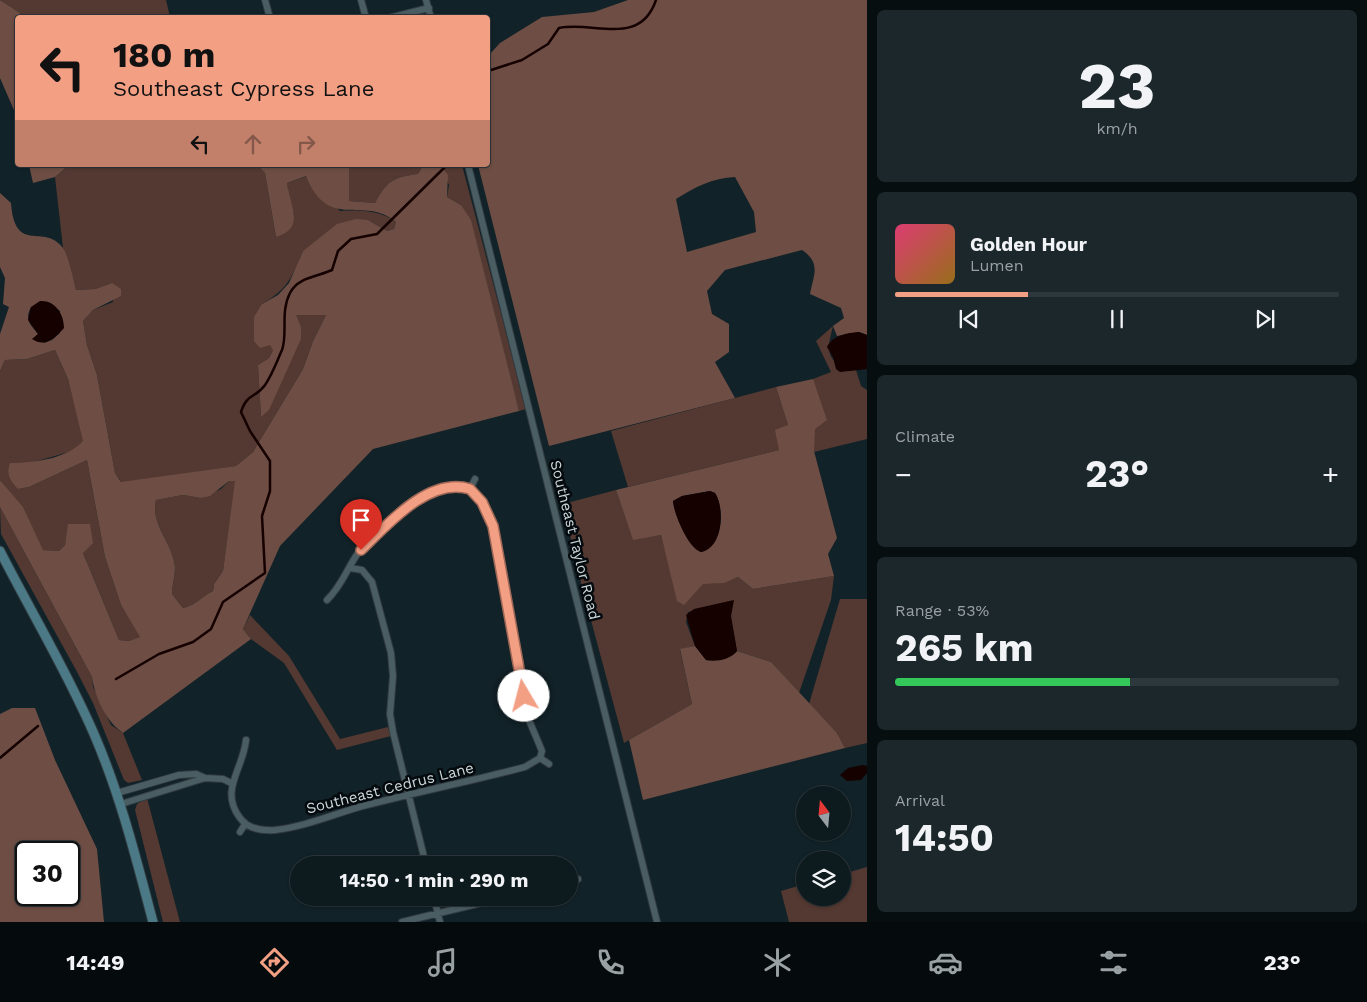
<!DOCTYPE html>
<meta charset="utf-8">
<style>
:root{--surface:#0d1a1e;--page:#1b272b;--text:#f1f3f6;--muted:#9aa1a4;--line:#2d383c;--accent:#f39f84}
body{margin:0;font-family:"Work Sans",sans-serif;background:var(--page);color:var(--text);height:100vh;display:flex;flex-direction:column;font-size:19px;white-space:nowrap}
*{box-sizing:border-box;margin:0}
p{font-size:16px;color:var(--muted)}
.icon{flex:none;width:28px;height:28px;fill:none;stroke:currentColor;stroke-width:2;stroke-linecap:round;stroke-linejoin:round}
.map{position:relative;flex:1;overflow:hidden}
.panel{display:flex;flex-direction:column;gap:10px;padding:10px;background:#070e10;width:500px}
.panel>*{flex:none}
.top-card{position:absolute;left:15px;top:15px;width:475px;height:152px;border-radius:5px;box-shadow:0 1px 4px #0004,0 0 0 1px var(--line);background:#f39f84;color:#111;overflow:hidden}
.needle{width:32px;rotate:344deg}
.fabs{position:absolute;left:796px;top:786px;display:grid;gap:10px}
.fabs a{display:grid;place-items:center;width:55px;height:55px;border-radius:50%;background:var(--surface);box-shadow:0 1px 4px #0004,0 0 0 1px var(--line);font-size:25px}
.speed{position:absolute;left:15px;top:841px;display:flex;gap:10px;font-size:25px;font-weight:700;text-align:center}
.speed>*{display:grid;place-content:center;width:65px;height:65px;border-radius:50%;background:var(--surface);box-shadow:0 1px 4px #0004,0 0 0 1px var(--line);line-height:1}
.speed .limit{border:2px solid #111;border-radius:8px;background:#fff;color:#111}
.pin{position:absolute;display:grid;place-items:center;width:42px;height:42px;color:#fff;margin:-51px -21px;border-radius:50% 50% 50% 0;rotate:-45deg;box-shadow:0 0 5px #0007}
.pin .icon{rotate:45deg}
.me{position:absolute;width:55px;margin:-28px;rotate:352deg;stroke-linejoin:round;filter:drop-shadow(0 0 4px #0008)}
.turn{display:flex;align-items:center;gap:18px;height:105px;padding:0 15px;font-size:22px}
.turn .icon{width:65px;height:65px;stroke-width:2.5}
.turn b{display:block;font-size:35px;line-height:42px}
.lanes{display:flex;align-items:center;height:48px;padding:0 15px;background:#0003;justify-content:center;gap:25px;direction:ltr}
.lanes .off{opacity:.35}
.big{font-size:38px;font-weight:700;line-height:1.1}
.panel .tile{flex:1;display:flex;flex-direction:column;justify-content:center;gap:8px;min-width:0;padding:0 18px;border-radius:8px;background:var(--page)}
.panel .dial{align-items:center;gap:0}
.dial b{font-size:65px;line-height:1}
.song{display:flex;align-items:center;gap:15px}
.cover{width:60px;height:60px;border-radius:8px;background:linear-gradient(135deg,hsl(340 70% 55%),hsl(40 70% 35%))}
.played{height:5px;border-radius:2px;background:linear-gradient(90deg,var(--accent) 30%,var(--line) 30%)}
.keys{display:flex;justify-content:space-around;direction:ltr}
.heat{display:flex;justify-content:space-between;align-items:center;font-size:28px;direction:ltr}
.charge{height:8px;border-radius:4px;background:linear-gradient(90deg,#34c759 53%,var(--line) 0)}
.trip{position:absolute;left:290px;top:856px;width:288px;height:50px;border-radius:25px;background:var(--surface);box-shadow:0 1px 4px #0004,0 0 0 1px var(--line);font-weight:700;line-height:50px;text-align:center}
.menu{display:flex;height:80px;justify-content:space-around;align-items:center;background:#050a0c;color:var(--muted)}
.menu .icon{width:35px;height:35px}
.menu .on{color:var(--accent)}
.menu b{font-size:22px;color:var(--text)}
main{display:flex;flex:1;min-height:0}
.map>svg:first-child{display:block}
.green{fill:#533931}
.forest{fill:#6e4e44;fill-rule:evenodd}
.water{fill:#150100}
.lines{fill:none;stroke-linecap:round;stroke-linejoin:round}
.stream{stroke:#150100;stroke-width:2.5}
.street-casing{stroke:#313c41;stroke-width:8}
.secondary-casing{stroke:#313c41;stroke-width:11}
.street{stroke:#4a5d63;stroke-width:6}
.secondary{stroke:#4b7986;stroke-width:9}
.route-casing{stroke:#9e6756;stroke-width:12}
.route{stroke:#f39f84;stroke-width:9}
.labels{text-anchor:middle;stroke-width:5;stroke-linejoin:round;paint-order:stroke}
.street-label{font-size:15px;fill:#ccd7db;stroke:#040a0d}
</style>
<main>
<div class="map">
<svg width="867" height="922" viewBox="0 0 867 922">
<rect width="100%" height="100%" fill="#112228"/>
<path class="green" d="M 0,0 L 166,0 L 170,17 L 26,17 Z
M 69,165 L 257,165 L 265,173 L 276,237 L 294,214 L 289,200 L 287,183 L 307,176 L 340,211 C 359,210 380,210 396,222 L 394,229 L 387,231 L 368,220 L 303,251 C 292,277 288,289 262,304 L 273,350 L 269,358 L 258,365 L 261,416 L 301,327 L 295,315 L 326,315 L 313,341 L 303,369 L 253,452 L 236,466 L 122,483 L 115,473 L 97,375 L 87,345 L 83,321 L 93,310 L 113,302 L 112,283 L 95,289 L 76,290 L 63,248 L 55,177 Z
M 349,165 L 423,165 L 418,174 C 393,177 387,181 375,203 L 349,201 Z
M 462,165 L 526,409 L 519,411 L 461,205 L 447,197 L 449,185 L 440,166 Z
M 833,326 C 827,350 825,358 848,371 L 856,370 L 861,386 L 867,390 L 867,439 L 814,452 L 813,379 L 831,372 L 816,341 Z
M 55,350 L 68,379 L 84,441 L 76,450 L 30,463 L 10,464 L 18,489 L 29,487 L 87,460 L 105,557 L 121,605 L 141,637 L 129,641 L 119,640 L 83,553 L 69,524 L 65,545 L 59,551 L 42,550 L 23,508 L 0,480 L 0,371 L 5,360 L 27,359 Z
M 776,387 L 788,425 L 779,450 L 628,487 L 611,431 Z
M 236,480 L 223,571 L 214,584 L 213,591 C 201,597 196,605 183,608 L 172,594 C 172,585 175,576 175,567 C 173,543 150,525 156,500 L 183,495 L 201,498 L 221,489 L 229,481 Z
M 616,490 L 633,539 L 661,535 L 669,565 C 697,581 706,590 738,577 L 753,589 L 834,576 L 831,600 L 799,693 L 771,662 L 737,651 L 728,602 L 688,612 L 686,622 L 695,646 L 680,650 L 692,704 L 624,743 L 581,583 L 563,504 Z
M 0,507 L 92,677 L 93,687 L 111,725 L 123,733 L 142,780 L 128,783 L 124,780 L 93,703 L 76,670 L 1,534 Z
M 840,599 L 867,599 L 867,743 L 845,748 L 837,733 L 809,704 Z
M 250,615 L 289,656 L 340,739 L 388,727 L 391,736 L 337,750 L 284,663 L 251,639 L 243,629 Z
M 147,798 L 180,922 L 163,922 L 135,810 L 137,804 Z
M 867,867 L 867,922 L 789,922 L 781,891 L 805,884 L 805,898 L 842,898 L 843,874 Z"/>
<path class="forest" d="M 0,0 L 26,17 L 18,18 L 17,117 L 0,78 Z
M 628,0 L 867,0 L 867,335 L 859,332 L 837,336 L 833,326 L 844,318 L 841,308 L 810,294 C 814,274 821,263 802,250 L 725,270 L 707,291 L 712,314 L 729,324 L 729,352 L 715,362 L 735,398 L 549,446 L 478,165 L 488,165 L 488,56 L 500,43 L 542,17 L 594,12 ZM 735,177 L 754,212 L 756,232 L 687,252 L 676,199 C 695,187 712,178 735,177 Z
M 29,165 L 69,165 L 55,177 L 33,183 Z
M 257,165 L 349,165 L 349,201 L 375,203 C 387,181 393,177 418,174 L 423,165 L 440,165 L 448,175 L 447,197 L 461,205 L 471,220 L 519,411 L 373,449 L 280,546 L 243,629 L 251,639 L 123,733 C 106,721 95,698 92,677 L 0,507 L 0,480 L 23,507 L 43,550 L 59,551 L 65,545 L 68,524 L 90,524 L 93,543 L 83,553 L 119,640 L 129,641 L 140,637 L 121,605 L 105,557 L 87,460 L 29,487 L 18,489 C 10,481 6,474 10,463 C 33,463 67,459 83,441 L 68,379 L 55,350 L 27,359 L 5,360 L 0,371 L 0,334 L 9,307 L 3,304 L 5,278 L 0,267 L 0,193 L 11,203 C 15,256 44,222 63,248 C 69,257 73,279 76,290 L 95,289 L 112,283 L 121,289 L 121,296 L 93,310 L 83,321 L 87,345 L 97,375 L 115,473 L 121,482 L 236,466 L 253,452 L 303,369 L 313,341 L 326,315 L 296,315 L 301,327 L 301,339 L 269,410 L 261,417 L 258,365 L 269,358 L 273,350 L 270,345 L 260,348 L 254,341 L 254,317 L 262,304 L 278,295 L 289,283 L 303,251 L 337,224 L 356,219 L 368,220 L 387,231 L 394,229 L 396,222 C 363,194 329,233 306,176 L 287,183 C 290,206 306,228 276,237 L 265,173 ZM 50,303 L 60,311 L 60,333 L 52,340 L 44,343 L 36,336 L 38,334 C 31,325 24,320 31,307 ZM 229,481 L 235,481 L 223,571 L 214,584 L 213,591 C 201,597 196,605 183,608 L 172,594 C 172,585 175,576 175,567 C 173,543 150,525 156,500 L 183,495 L 201,498 L 210,496 Z
M 813,379 L 827,420 L 815,429 L 814,451 L 837,538 L 828,554 L 834,576 L 753,589 L 738,577 L 724,583 L 703,584 L 684,605 L 677,601 L 661,535 L 633,540 L 616,490 L 779,450 L 775,430 L 788,425 L 776,387 ZM 710,491 L 715,493 C 723,505 723,530 714,543 C 711,546 705,549 701,552 C 689,548 674,514 673,501 L 682,496 Z
M 695,646 L 706,660 C 715,661 731,658 737,651 L 771,662 L 837,733 L 845,748 L 643,800 L 629,740 L 692,704 L 680,649 Z
M 12,708 L 35,708 L 55,760 L 97,849 L 104,922 L 0,922 L 0,714 ZM 26,852 L 69,852 L 69,895 L 26,895 Z"/>
<path class="water" d="M 40,301 C 55,300 64,314 64,328 C 55,338 45,348 32,339 L 38,334 L 28,320 L 31,307 Z
M 859,332 L 867,335 L 867,369 L 840,372 L 836,369 L 833,357 L 827,347 C 833,335 847,333 859,332 Z
M 710,491 L 715,493 C 725,508 723,548 701,552 C 688,548 674,514 673,501 L 682,496 Z
M 734,600 L 731,616 L 737,651 C 730,660 716,662 706,660 L 695,646 L 686,615 L 694,609 Z
M 863,765 L 867,766 L 867,773 L 861,780 L 847,781 L 840,775 L 848,768 Z"/>
<g class="lines">
<path class="stream" d="M 488,71 L 522,60 L 548,44 L 559,28 C 595,21 640,47 656,0
M 116,679 L 159,654 L 193,642 L 211,629 L 223,602 L 265,573 L 262,516 L 270,491 L 270,461 L 250,431 L 241,412 C 247,393 256,398 265,385 C 272,375 277,361 282,350 C 288,334 280,312 290,293 C 298,277 317,277 332,270 L 338,251 L 351,239 L 377,234 L 447,165
M 0,758 L 38,726"/>
<g class="street-casing">
<path id="street" d="M 265,0 L 270,18
M 361,0 L 366,18
M 426,0 L 431,18
M 389,18 L 429,8
M 468,165 L 657,922
M 470,489 L 482,502 L 493,526 L 510,626 L 519,660 L 526,713 L 542,751 L 540,758
M 470,489 L 475,479
M 350,568 L 362,570 L 372,582 L 391,653 L 393,676 L 390,714 L 393,732 L 426,865
M 327,600 C 343,585 348,565 361,549 C 384,523 432,477 470,489
M 246,740 C 243,770 219,790 240,818 C 248,829 262,831 275,830 C 304,827 334,814 363,806 C 417,792 471,781 525,767 L 540,758
M 540,758 L 549,764
M 117,793 L 179,775 L 196,774 L 205,778 L 223,779 L 231,783
M 121,804 L 205,778
M 240,832 L 245,824
M 569,881 L 578,879
M 434,898 L 440,922
M 402,922 L 502,898"/>
</g>
<g class="secondary-casing">
<path id="secondary" d="M 0,551 C 31,612 67,671 94,734 C 120,794 136,858 153,922"/>
</g>
<use href="#street" class="street"/>
<use href="#secondary" class="secondary"/>
</g>
<g class="lines">
<g class="route-casing">
<path id="route" d="M 361,550 C 387,525 429,476 470,489 L 482,502 L 493,526 L 524,696"/>
</g>
<use href="#route" class="route"/>
</g>
<g class="labels">
<g class="street-label">
<text transform="translate(575 540) rotate(76)" y="5">Southeast Taylor Road</text>
<text transform="translate(390 788) rotate(-14)" y="5">Southeast Cedrus Lane</text>
</g>
</g>
</svg>
<div class="fabs">
<a><svg class="needle" viewBox="-14 -14 28 28"><path d="M0-13l5 13h-10z" fill="#e53935"/><path d="M0 13l5-13h-10z" fill="#9aa1a4"/></svg></a>
<a><svg class="icon" aria-label="layers" viewBox="0 0 24 24"><path d="M12 4l9 5-9 5-9-5zM3 14l9 5 9-5"/></svg></a>
</div>
<div class="speed"><div class="limit">30</div></div>
<div class="pin" style="left:361px;top:550px;background:#d93025"><svg class="icon" aria-label="arrive" viewBox="0 0 24 24"><path d="M6 21V4h12l-3 4 3 4H6"/></svg></div>
<svg class="me" style="left:524px;top:696px" viewBox="-20 -20 40 40"><circle r="19" fill="#fff"/><path d="M0-13L10 11 0 6-10 11z" fill="#f39f84"/></svg>
<div class="trip">14:50 · 1 min · 290 m</div>
<div class="top-card">
<div class="turn"><svg class="icon" aria-label="left" viewBox="0 0 24 24"><path d="M17 20v-9H6M10 6l-5 5 5 5"/></svg><div><b>180 m</b>Southeast Cypress Lane</div></div>
<div class="lanes"><svg class="icon" aria-label="left" viewBox="0 0 24 24"><path d="M17 20v-9H6M10 6l-5 5 5 5"/></svg><svg class="icon off" aria-label="ahead" viewBox="0 0 24 24"><path d="M12 20V5M6 11l6-6 6 6"/></svg><svg class="icon off" aria-label="right" viewBox="0 0 24 24"><path d="M7 20v-9h11M14 6l5 5-5 5"/></svg></div>
</div>
</div>
<section class="panel">
<div class="tile dial"><b>23</b><p>km/h</p></div>
<div class="tile">
<div class="song"><i class="cover"></i><div><b>Golden Hour</b><p>Lumen</p></div></div>
<div class="played"></div>
<div class="keys"><svg class="icon" aria-label="previous" viewBox="0 0 24 24"><path d="M18 5L8 12l10 7zM5 5v14"/></svg><svg class="icon" aria-label="pause" viewBox="0 0 24 24"><path d="M8 5v14M16 5v14"/></svg><svg class="icon" aria-label="next" viewBox="0 0 24 24"><path d="M6 5l10 7-10 7zM19 5v14"/></svg></div>
</div>
<div class="tile"><p>Climate</p>
<div class="heat"><a>−</a><b class="big">23°</b><a>+</a></div>
</div>
<div class="tile"><p>Range · 53%</p><b class="big">265 km</b><div class="charge"></div></div>
<div class="tile"><p>Arrival</p><b class="big">14:50</b></div>
</section>
</main>
<nav class="menu">
<b>14:49</b>
<svg class="icon on" aria-label="directions" viewBox="0 0 24 24"><path d="M12 3l9 9-9 9-9-9zM9 14v-3h6M13 9l2 2-2 2"/></svg>
<svg class="icon" aria-label="music" viewBox="0 0 24 24"><path d="M9 18V5l10-2v13"/><circle cx="6" cy="18" r="3"/><circle cx="16" cy="16" r="3"/></svg>
<svg class="icon" aria-label="phone" viewBox="0 0 24 24"><path d="M5 4h4l2 5-3 2q2 4 5 5l2-3 5 2v4C11 20 4 13 5 4z"/></svg>
<svg class="icon" aria-label="climate" viewBox="0 0 24 24"><path d="M12 3v18M4 7l16 10M4 17L20 7"/></svg>
<svg class="icon" aria-label="car" viewBox="0 0 24 24"><path d="M5 17H2v-5l4-1 3-4h7l3 4 3 1v5h-3M9 17h6M6 11h13"/><circle cx="7" cy="17" r="2"/><circle cx="17" cy="17" r="2"/></svg>
<svg class="icon" aria-label="filters" viewBox="0 0 24 24"><path d="M4 7h16M4 17h16"/><circle cx="9" cy="7" r="2"/><circle cx="15" cy="17" r="2"/></svg>
<b>23°</b>
</nav>
